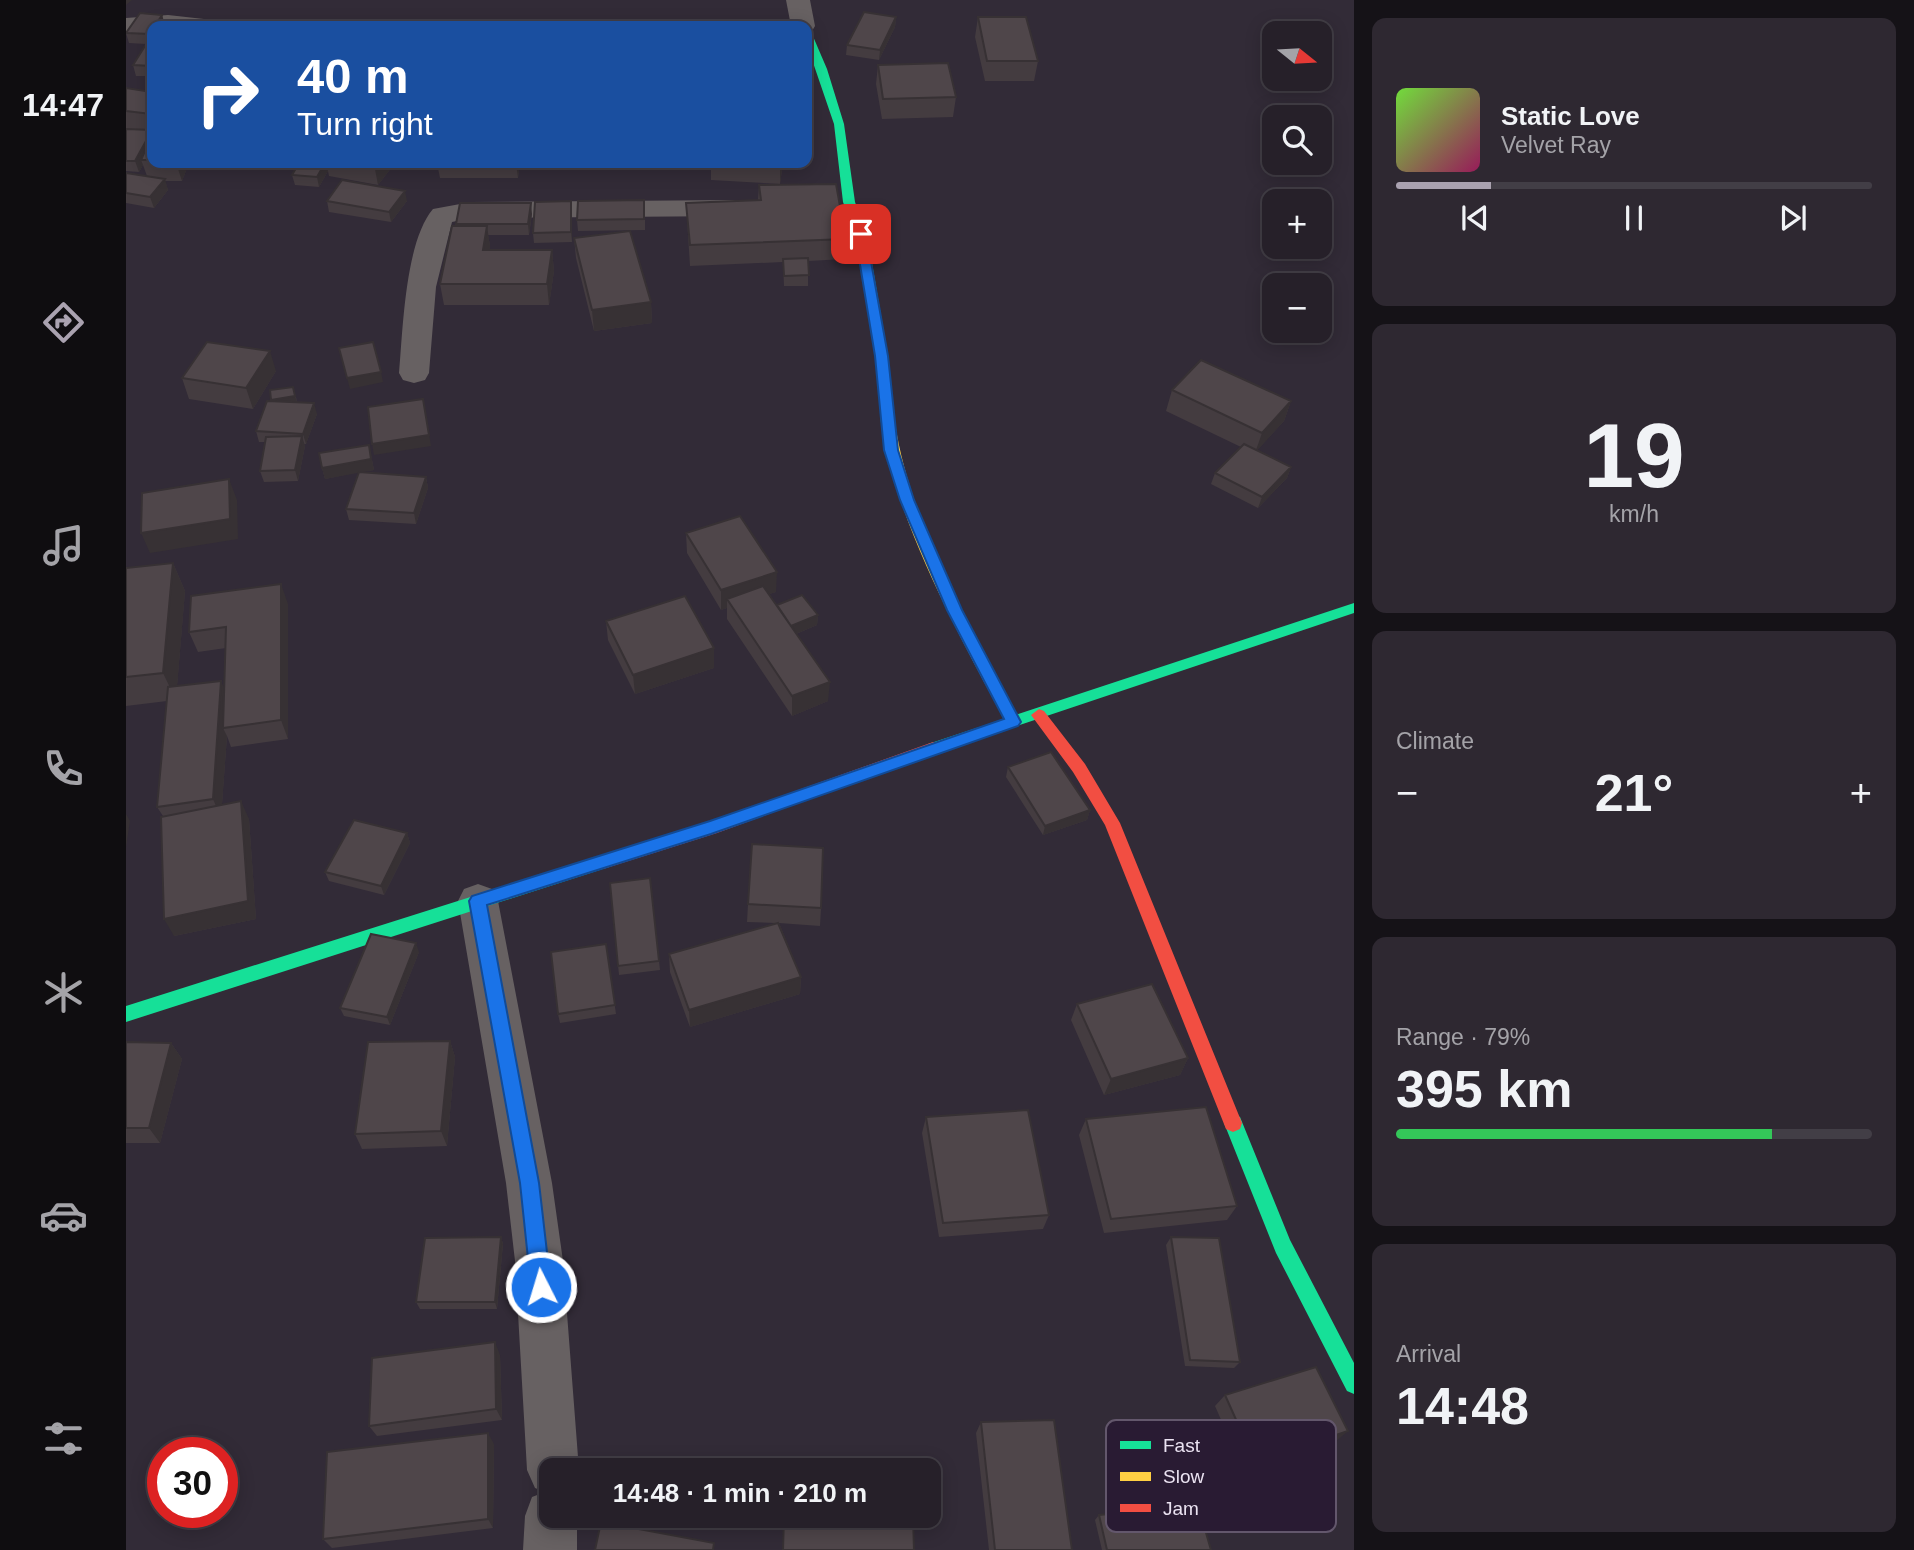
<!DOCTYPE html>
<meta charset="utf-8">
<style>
:root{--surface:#262029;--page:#2e2831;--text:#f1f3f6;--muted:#a4a3a8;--line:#423e46;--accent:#aaa2b0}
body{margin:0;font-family:Helvetica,sans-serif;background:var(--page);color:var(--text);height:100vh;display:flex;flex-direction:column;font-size:26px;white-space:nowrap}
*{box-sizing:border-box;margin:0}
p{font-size:23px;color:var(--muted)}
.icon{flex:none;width:38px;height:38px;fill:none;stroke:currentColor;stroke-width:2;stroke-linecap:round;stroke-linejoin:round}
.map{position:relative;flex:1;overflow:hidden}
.drawer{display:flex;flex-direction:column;gap:18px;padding:18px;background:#151217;width:560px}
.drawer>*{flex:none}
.top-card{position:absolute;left:21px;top:21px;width:665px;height:147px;border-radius:14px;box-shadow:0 4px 18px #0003,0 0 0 2px var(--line);background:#1a4fa0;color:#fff;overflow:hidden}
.needle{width:46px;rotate:108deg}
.fabs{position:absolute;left:1136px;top:21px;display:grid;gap:14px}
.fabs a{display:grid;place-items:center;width:70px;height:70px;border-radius:14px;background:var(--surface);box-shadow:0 4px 18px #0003,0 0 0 2px var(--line);font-size:35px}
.speed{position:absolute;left:21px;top:1437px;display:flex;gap:14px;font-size:35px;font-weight:700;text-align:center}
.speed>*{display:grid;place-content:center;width:91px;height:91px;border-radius:50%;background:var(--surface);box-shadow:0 4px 18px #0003,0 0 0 2px var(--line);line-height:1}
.speed .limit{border:10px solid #d22;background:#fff;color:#111}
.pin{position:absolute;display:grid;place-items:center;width:60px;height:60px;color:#fff;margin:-30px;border-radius:14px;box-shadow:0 4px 10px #0006}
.me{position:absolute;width:77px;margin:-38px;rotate:355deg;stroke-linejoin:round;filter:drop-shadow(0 0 5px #0008)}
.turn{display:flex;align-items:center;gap:24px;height:147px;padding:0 35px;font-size:32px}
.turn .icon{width:91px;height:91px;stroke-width:2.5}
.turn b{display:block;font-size:49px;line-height:60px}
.big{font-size:52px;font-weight:600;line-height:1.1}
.drawer .widget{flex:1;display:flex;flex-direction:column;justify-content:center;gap:10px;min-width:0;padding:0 24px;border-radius:14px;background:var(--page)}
.drawer .dial{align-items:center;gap:0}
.dial b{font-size:91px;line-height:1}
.song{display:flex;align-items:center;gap:21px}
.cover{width:84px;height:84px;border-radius:10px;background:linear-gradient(135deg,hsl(100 70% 55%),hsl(330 70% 35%))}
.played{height:7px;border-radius:4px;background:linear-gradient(90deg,var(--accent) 20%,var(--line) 20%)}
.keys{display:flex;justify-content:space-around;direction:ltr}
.heat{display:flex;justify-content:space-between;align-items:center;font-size:38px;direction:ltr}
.charge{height:10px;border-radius:5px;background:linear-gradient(90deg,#34c759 79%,var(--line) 0)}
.trip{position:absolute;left:413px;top:1458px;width:402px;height:70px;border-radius:14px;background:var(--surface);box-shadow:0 4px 18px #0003,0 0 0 2px var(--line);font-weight:600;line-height:70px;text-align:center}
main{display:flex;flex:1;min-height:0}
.menu{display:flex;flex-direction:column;width:126px;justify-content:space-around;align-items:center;background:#0f0d10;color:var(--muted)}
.menu .icon{width:49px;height:49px}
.menu .current{color:var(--accent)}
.menu b{font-size:32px;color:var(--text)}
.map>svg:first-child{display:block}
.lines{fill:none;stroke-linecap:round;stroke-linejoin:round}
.street{fill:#676162;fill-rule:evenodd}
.fast{fill:#16e098;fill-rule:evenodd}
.slow{fill:#ffcf43;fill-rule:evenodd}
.jam{fill:#f24e42;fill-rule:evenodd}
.wall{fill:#443c40}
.shaded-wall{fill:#373134}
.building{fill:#4f464a;stroke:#373134;stroke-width:2}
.route{fill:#1a73e8;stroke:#114b97;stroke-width:2}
.key{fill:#291b33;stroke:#63576c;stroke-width:2}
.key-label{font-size:19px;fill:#eae2f1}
</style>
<main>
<nav class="menu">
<b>14:47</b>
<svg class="icon current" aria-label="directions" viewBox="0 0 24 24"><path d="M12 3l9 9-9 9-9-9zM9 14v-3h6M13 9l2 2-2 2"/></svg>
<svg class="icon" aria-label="music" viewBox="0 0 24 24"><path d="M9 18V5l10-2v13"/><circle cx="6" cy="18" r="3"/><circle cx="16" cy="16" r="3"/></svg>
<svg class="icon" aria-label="phone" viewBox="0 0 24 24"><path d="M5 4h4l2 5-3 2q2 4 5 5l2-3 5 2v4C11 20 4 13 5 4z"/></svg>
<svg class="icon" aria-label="climate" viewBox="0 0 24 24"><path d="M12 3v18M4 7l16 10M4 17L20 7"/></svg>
<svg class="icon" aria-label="car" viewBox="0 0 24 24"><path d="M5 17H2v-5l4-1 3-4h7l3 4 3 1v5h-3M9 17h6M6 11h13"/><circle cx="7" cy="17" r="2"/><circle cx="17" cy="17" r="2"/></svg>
<svg class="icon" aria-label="filters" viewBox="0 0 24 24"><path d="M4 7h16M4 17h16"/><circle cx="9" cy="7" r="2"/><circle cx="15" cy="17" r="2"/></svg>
</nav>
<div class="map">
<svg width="1228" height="1550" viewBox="0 0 1228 1550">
<rect width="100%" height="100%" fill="#322b37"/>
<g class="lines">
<path class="street" d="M 660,0 L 684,0 L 689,26 L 686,31 L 681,32 L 681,26 L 665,26 Z
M 42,15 L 96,21 L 99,26 L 26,26 L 26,30 L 0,32 L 0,18 Z
M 613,200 L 623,202 L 627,208 L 623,214 L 613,216 L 345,218 L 326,222 L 310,287 L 303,373 L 299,380 L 288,383 L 277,380 L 273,373 C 277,329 279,242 307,209 L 345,202 Z
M 352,884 L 366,889 L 372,901 L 426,1183 L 437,1261 L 453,1470 L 425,1470 L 425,1516 L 451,1516 L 451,1550 L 397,1550 L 399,1516 L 406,1497 L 419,1492 L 409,1488 L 401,1470 L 389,1261 L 380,1183 L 332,901 L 338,889 Z"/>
<path class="fast" d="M 681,31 L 686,34 L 701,69 L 718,124 L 729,202 L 741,234 L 762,356 L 769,423 L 762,427 L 755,423 L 750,356 L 729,234 L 717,202 L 708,124 L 681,45 Z
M 1228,603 L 1228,613 L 807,754 L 802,752 L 799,748 L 802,744 Z
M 477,855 L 483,857 L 485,862 L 483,867 L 0,1022 L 0,1006 Z
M 1107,1114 L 1114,1117 L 1164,1240 L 1228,1363 L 1228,1394 L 1221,1391 L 1150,1253 L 1098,1123 L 1100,1117 Z"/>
<path class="slow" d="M 762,419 L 769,423 C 784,524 847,632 895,722 L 892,726 L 882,726 C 834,637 770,523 755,423 Z"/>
<path class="jam" d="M 913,709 L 918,711 L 959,764 L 994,823 L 1116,1123 L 1114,1129 L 1107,1132 L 1100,1129 L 979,825 L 947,772 L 908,719 L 905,715 Z
M 807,742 L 812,744 L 815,748 L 812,752 L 591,833 L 477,869 L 471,867 L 469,862 L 471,857 L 583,822 Z"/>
</g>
<path class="wall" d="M 14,13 L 36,15 L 39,25 L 39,26 L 26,26 L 26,76 L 10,76 L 7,65 L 20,44 L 3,43 L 0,33 Z
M 770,17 L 769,27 L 753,60 L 720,55 L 721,45 Z
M 852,17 L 912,61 L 908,81 L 859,81 L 849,37 Z
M 752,65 L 830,97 L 827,117 L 756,119 L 750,84 Z
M 0,88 L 26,92 L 26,163 L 63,163 L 56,181 L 39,181 L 42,190 L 28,208 L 0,203 L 0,173 L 21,176 L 17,165 L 13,172 L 0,171 Z
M 173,163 L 269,163 L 252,185 L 203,176 L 202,171 L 193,187 L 169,185 L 166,175 Z
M 311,163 L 394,163 L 392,178 L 314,178 Z
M 585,163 L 657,163 L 654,184 L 585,180 Z
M 633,185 L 720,239 L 719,259 L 682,261 L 682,286 L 658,286 L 657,262 L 564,266 L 560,203 L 632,200 Z
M 201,201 L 281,201 L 265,222 L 203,212 Z
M 446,211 L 446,242 L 408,243 L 407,233 Z
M 519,211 L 519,230 L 452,231 L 451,220 Z
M 406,214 L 403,235 L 362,235 L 364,246 L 363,250 L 426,250 L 428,271 L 423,305 L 318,305 L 314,284 L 330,224 Z
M 448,238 L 525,302 L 526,323 L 468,331 L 450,258 Z
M 150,371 L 127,409 L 63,399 L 56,378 Z
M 1046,390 L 1165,401 L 1158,421 L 1131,450 L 1165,467 L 1161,478 L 1132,508 L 1085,484 L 1089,473 L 1115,447 L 1040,411 Z
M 170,397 L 171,403 L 191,414 L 180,444 L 178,444 L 179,446 L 172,481 L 138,482 L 134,471 L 139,442 L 133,442 L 130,431 L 146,402 Z
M 243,445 L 248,470 L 233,472 L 300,477 L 302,488 L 290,524 L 223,520 L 220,509 L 233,472 L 199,479 L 196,468 Z
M 560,533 L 650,592 L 643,594 L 651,605 L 692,615 L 691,625 L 670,634 L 702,701 L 666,716 L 601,619 L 601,608 L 595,610 L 561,553 Z
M 47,563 L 59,591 L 51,686 L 98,690 L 100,648 L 72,652 L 63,632 L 162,604 L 162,739 L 105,747 L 101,736 L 96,804 L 123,819 L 130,919 L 48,936 L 37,816 L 31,807 L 41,701 L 0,706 L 0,568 Z
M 480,621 L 588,648 L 588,668 L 509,694 L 482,640 Z
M 882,767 L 964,810 L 961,820 L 917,835 L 880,777 Z
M 281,833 L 284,843 L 258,895 L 203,881 L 199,872 Z
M 524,878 L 534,970 L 493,975 L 484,883 Z
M 622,904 L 695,908 L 694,926 L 653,923 L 675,977 L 674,994 L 564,1027 L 544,972 L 543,954 L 650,923 L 621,922 Z
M 480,944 L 490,1014 L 434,1023 L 432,1014 Z
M 293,952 L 264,1025 L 218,1016 L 214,1008 Z
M 951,1004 L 1062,1058 L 1054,1075 L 978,1095 L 945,1020 Z
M 324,1041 L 329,1057 L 321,1146 L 236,1149 L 229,1134 Z
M 0,1042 L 45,1043 L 56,1059 L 34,1143 L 0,1143 Z
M 800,1117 L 923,1215 L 917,1229 L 813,1237 L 796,1133 Z
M 960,1119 L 1111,1206 L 1101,1220 L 978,1233 L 953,1135 Z
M 375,1237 L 377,1244 L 371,1309 L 294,1309 L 290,1302 Z
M 1045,1237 L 1114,1362 L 1108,1368 L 1059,1366 L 1040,1245 Z
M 374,1355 L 376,1420 L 251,1436 L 243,1426 Z
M 1099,1395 L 1209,1442 L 1118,1472 L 1089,1406 Z
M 855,1422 L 946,1550 L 863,1550 L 850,1433 Z
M 368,1444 L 367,1528 L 206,1548 L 197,1539 Z
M 973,1515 L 1085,1550 L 976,1550 L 969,1520 Z"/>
<path class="shaded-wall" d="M 0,0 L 6,0 L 0,5 Z
M 36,15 L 39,25 L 39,26 L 29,26 Z
M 770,17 L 769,27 L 753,60 L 754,50 Z
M 26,130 L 26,147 L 15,160 L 17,165 L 13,172 L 9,161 Z
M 50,163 L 63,163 L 56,181 Z
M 199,163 L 200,163 L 202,171 L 193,187 L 191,177 Z
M 249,163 L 269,163 L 252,185 L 248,164 Z
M 390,163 L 394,163 L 392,178 Z
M 654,163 L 657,163 L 654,184 Z
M 39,179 L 42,190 L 28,208 L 24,197 Z
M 279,191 L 281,201 L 265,222 L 263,212 Z
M 445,201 L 446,211 L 446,242 L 445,232 Z
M 405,203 L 406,214 L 403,235 L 402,224 Z
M 361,226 L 364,246 L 360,271 L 357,250 Z
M 426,250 L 428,271 L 423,305 L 421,284 Z
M 525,302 L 526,323 L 468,331 L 466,310 Z
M 144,351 L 150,371 L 127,409 L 120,388 Z
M 255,372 L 257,382 L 224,389 L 221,378 Z
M 167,387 L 172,407 L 148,411 L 145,400 Z
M 1165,401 L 1158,421 L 1129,453 L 1136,433 Z
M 188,403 L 191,414 L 180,444 L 177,434 Z
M 299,409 L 305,446 L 248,455 L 246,444 Z
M 176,436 L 179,446 L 172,481 L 169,470 Z
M 243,445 L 248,470 L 199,479 L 196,468 Z
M 1165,467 L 1161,478 L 1132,508 L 1136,497 Z
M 300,477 L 302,488 L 290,524 L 288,513 Z
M 103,479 L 111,500 L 112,539 L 24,553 L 15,533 Z
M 47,563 L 59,591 L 50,700 L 37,673 Z
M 651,572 L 650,592 L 606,606 L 601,599 L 601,608 L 595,610 L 595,590 Z
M 155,584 L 162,604 L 162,739 L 155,720 Z
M 692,615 L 691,625 L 665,636 L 665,626 Z
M 588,648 L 588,668 L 509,694 L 507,675 Z
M 95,681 L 103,700 L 97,728 L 101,736 L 95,818 L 87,799 Z
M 704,682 L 702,701 L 666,716 L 666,696 Z
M 115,801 L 123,819 L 130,919 L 48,936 L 38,919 Z
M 964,810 L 961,820 L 917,835 L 919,826 Z
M 0,814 L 4,821 L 0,847 Z
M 281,833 L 284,843 L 258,895 L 255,886 Z
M 290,943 L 293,952 L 264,1025 L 261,1017 Z
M 675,977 L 674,994 L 564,1027 L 563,1010 Z
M 324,1041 L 329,1057 L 321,1146 L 315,1131 Z
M 45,1043 L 56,1059 L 34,1143 L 23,1128 Z
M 1062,1058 L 1054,1075 L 978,1095 L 985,1079 Z
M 375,1237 L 377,1244 L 371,1309 L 369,1302 Z
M 369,1342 L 374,1355 L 376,1420 L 370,1409 Z
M 1222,1431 L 1209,1442 L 1118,1472 L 1129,1462 Z
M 362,1433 L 368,1444 L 367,1528 L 362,1519 Z"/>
<path class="building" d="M 738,12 L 770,17 L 754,50 L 721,45 Z
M 14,13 L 36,15 L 29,26 L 26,26 L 26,30 L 24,34 L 0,33 Z
M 852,17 L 900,17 L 912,61 L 861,61 Z
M 24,38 L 26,38 L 26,66 L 7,65 Z
M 822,63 L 830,97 L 757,99 L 752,65 Z
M 0,88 L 26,92 L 26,112 L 25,114 L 0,111 Z
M 0,129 L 26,130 L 9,161 L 0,161 Z
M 26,135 L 26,160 L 15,160 Z
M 173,163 L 199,163 L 191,177 L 166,175 Z
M 0,173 L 39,179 L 24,197 L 0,193 Z
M 216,180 L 279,191 L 263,212 L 201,201 Z
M 710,184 L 720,239 L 564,245 L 560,203 L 635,200 L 633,185 Z
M 518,200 L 518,219 L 451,220 L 452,201 Z
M 445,201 L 445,232 L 407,233 L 409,202 Z
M 334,203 L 405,203 L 402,224 L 330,224 Z
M 326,226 L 361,226 L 357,250 L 426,250 L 421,284 L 314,284 Z
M 504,231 L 525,302 L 466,310 L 448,238 Z
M 682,258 L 683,275 L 658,276 L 657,259 Z
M 81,342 L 144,351 L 120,388 L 56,378 Z
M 247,342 L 255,372 L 221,378 L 213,348 Z
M 1075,360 L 1165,401 L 1136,433 L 1046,390 Z
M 167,387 L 169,396 L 145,400 L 144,390 Z
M 297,399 L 303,435 L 246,444 L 242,407 Z
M 141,401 L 188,403 L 177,434 L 130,431 Z
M 176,436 L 169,470 L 134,471 L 140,437 Z
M 1118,444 L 1165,467 L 1136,497 L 1089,473 Z
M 243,445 L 245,459 L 196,468 L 193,453 Z
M 233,472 L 300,477 L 288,513 L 220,509 Z
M 103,479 L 104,519 L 15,533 L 16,493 Z
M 614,516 L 651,572 L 595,590 L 560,533 Z
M 47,563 L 37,673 L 0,677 L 0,568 Z
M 155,584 L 155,720 L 97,728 L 100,627 L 63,632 L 65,596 Z
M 637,586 L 704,682 L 666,696 L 601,599 Z
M 676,595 L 692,615 L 665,626 L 651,605 Z
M 559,596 L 588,648 L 507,675 L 480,621 Z
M 95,681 L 87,799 L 31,807 L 42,687 Z
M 925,752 L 964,810 L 919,826 L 882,767 Z
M 115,801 L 122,901 L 38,919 L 35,817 Z
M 228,820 L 281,833 L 255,886 L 199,872 Z
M 626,844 L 697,848 L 695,908 L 622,904 Z
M 524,878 L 533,961 L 492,966 L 484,883 Z
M 652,923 L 675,977 L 563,1010 L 543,954 Z
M 245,934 L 290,943 L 261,1017 L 214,1008 Z
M 480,944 L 489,1005 L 432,1014 L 425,952 Z
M 1026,984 L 1062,1058 L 985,1079 L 951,1004 Z
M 324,1041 L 315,1131 L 229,1134 L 242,1042 Z
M 0,1042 L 45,1043 L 23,1128 L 0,1128 Z
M 1080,1107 L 1111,1206 L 985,1219 L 960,1119 Z
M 902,1110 L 923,1215 L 817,1223 L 800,1117 Z
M 375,1237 L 369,1302 L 290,1302 L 299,1238 Z
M 1045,1237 L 1093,1238 L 1114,1362 L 1064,1360 Z
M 369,1342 L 370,1409 L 243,1426 L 246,1358 Z
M 1190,1367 L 1222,1431 L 1129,1462 L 1099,1395 Z
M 928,1420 L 946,1550 L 869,1550 L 855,1422 Z
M 362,1433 L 362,1519 L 197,1539 L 201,1452 Z
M 1072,1505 L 1085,1550 L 981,1550 L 973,1515 Z
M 658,1516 L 755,1516 L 787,1517 L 788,1550 L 657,1550 Z
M 475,1522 L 588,1543 L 587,1550 L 469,1550 Z"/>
<path class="route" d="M 735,230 L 740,234 L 762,356 L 772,450 L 788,500 L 836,610 L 895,722 L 892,726 L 585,834 L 361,905 L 413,1183 L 425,1287 L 422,1294 L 415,1297 L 408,1294 L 405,1287 L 394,1183 L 343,901 L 346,896 L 584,821 L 878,719 L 821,610 L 774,500 L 758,450 L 749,356 L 729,234 Z"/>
<rect x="980" y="1420" width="230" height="112" rx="10" class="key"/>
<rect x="994" y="1441" width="31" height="8" fill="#16e098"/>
<rect x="994" y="1472" width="31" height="9" fill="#ffcf43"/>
<rect x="994" y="1504" width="31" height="8" fill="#f24e42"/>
<g class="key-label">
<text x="1037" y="1452">Fast</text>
<text x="1037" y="1483">Slow</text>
<text x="1037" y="1515">Jam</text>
</g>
</svg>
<div class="fabs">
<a><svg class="needle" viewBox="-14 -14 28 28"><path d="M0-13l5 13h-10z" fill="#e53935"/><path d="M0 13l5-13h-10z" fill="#a4a3a8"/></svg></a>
<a><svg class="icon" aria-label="search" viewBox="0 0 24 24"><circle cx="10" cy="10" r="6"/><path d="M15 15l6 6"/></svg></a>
<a>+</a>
<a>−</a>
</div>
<div class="speed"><div class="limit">30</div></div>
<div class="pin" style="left:735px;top:234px;background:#d93025"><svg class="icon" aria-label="arrive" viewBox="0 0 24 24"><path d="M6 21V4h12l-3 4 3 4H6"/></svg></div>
<svg class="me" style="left:415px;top:1287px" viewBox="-20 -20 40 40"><circle r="17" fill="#1a73e8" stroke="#fff" stroke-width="3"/><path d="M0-11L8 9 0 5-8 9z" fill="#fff"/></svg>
<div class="trip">14:48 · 1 min · 210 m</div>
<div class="top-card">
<div class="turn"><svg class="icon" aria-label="right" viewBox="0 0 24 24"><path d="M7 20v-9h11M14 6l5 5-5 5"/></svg><div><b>40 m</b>Turn right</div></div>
</div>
</div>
<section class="drawer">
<div class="widget">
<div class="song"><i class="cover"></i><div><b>Static Love</b><p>Velvet Ray</p></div></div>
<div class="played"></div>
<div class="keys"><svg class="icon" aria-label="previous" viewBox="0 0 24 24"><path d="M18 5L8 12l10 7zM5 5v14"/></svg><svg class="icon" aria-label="pause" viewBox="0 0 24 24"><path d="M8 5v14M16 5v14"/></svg><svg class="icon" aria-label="next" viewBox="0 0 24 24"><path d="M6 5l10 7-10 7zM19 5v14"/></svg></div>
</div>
<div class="widget dial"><b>19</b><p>km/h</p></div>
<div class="widget"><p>Climate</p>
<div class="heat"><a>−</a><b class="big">21°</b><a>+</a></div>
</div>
<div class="widget"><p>Range · 79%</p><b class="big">395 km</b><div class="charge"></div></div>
<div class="widget"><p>Arrival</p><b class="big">14:48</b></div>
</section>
</main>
